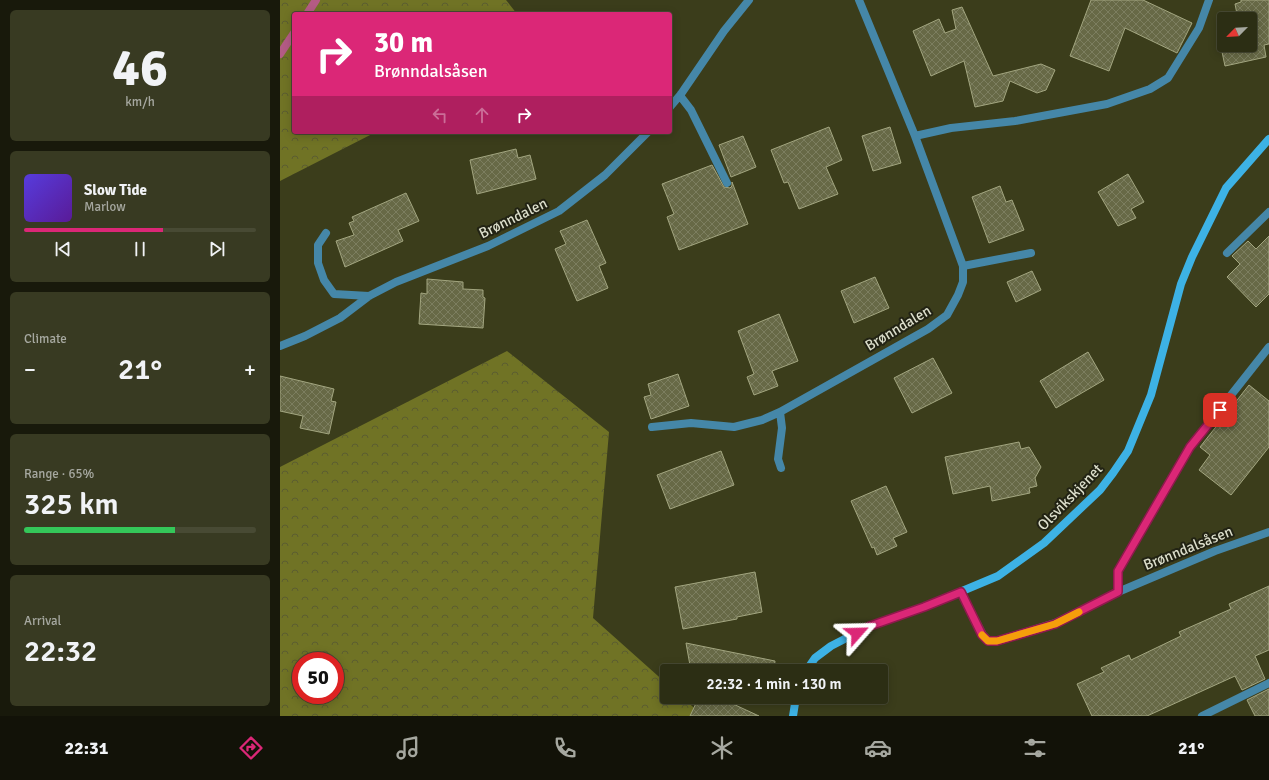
<!DOCTYPE html>
<meta charset="utf-8">
<style>
:root{--surface:#2c2e14;--page:#383a22;--text:#f1f3f6;--muted:#a6a8a0;--line:#484a34;--accent:#db2777}
body{margin:0;font-family:Signika,sans-serif;background:var(--page);color:var(--text);height:100vh;display:flex;flex-direction:column;font-size:15px;white-space:nowrap}
*{box-sizing:border-box;margin:0}
p{font-size:13px;color:var(--muted)}
.icon{flex:none;width:22px;height:22px;fill:none;stroke:currentColor;stroke-width:2;stroke-linecap:round;stroke-linejoin:round}
.map{position:relative;flex:1;overflow:hidden}
.sheet{display:flex;flex-direction:column;gap:10px;padding:10px;background:#18190b;width:280px}
.sheet>*{flex:none}
.top-card{position:absolute;left:12px;top:12px;width:380px;height:122px;border-radius:4px;box-shadow:0 2px 10px #0003,0 0 0 1px var(--line);background:#db2777;color:#fff;overflow:hidden}
.needle{width:26px;rotate:246deg}
.buttons{position:absolute;left:937px;top:12px;display:grid;gap:8px}
.buttons a{display:grid;place-items:center;width:40px;height:40px;border-radius:4px;background:var(--surface);box-shadow:0 2px 10px #0003,0 0 0 1px var(--line);font-size:20px}
.speed{position:absolute;left:12px;top:652px;display:flex;gap:8px;font-size:20px;font-weight:700;text-align:center}
.speed>*{display:grid;place-content:center;width:52px;height:52px;border-radius:50%;background:var(--surface);box-shadow:0 2px 10px #0003,0 0 0 1px var(--line);line-height:1}
.speed .limit{border:6px solid #d22;background:#fff;color:#111}
.pin{position:absolute;display:grid;place-items:center;width:34px;height:34px;color:#fff;margin:-17px;border-radius:8px;box-shadow:0 2px 6px #0006}
.me{position:absolute;width:44px;margin:-22px;rotate:65deg;stroke-linejoin:round;filter:drop-shadow(0 0 3px #0008)}
.turn{display:flex;align-items:center;gap:14px;height:84px;padding:0 16px;font-size:18px}
.turn .icon{width:52px;height:52px;stroke-width:2.5}
.turn b{display:block;font-size:28px;line-height:34px}
.lanes{display:flex;align-items:center;height:38px;padding:0 16px;background:#0003;justify-content:center;gap:20px;direction:ltr}
.lanes .off{opacity:.35}
.big{font-size:30px;font-weight:600;line-height:1.1}
.sheet .widget{flex:1;display:flex;flex-direction:column;justify-content:center;gap:6px;min-width:0;padding:0 14px;border-radius:6px;background:var(--page)}
.sheet .dial{align-items:center;gap:0}
.dial b{font-size:52px;line-height:1}
.song{display:flex;align-items:center;gap:12px}
.cover{width:48px;height:48px;border-radius:6px;background:linear-gradient(135deg,hsl(250 70% 55%),hsl(270 70% 35%))}
.played{height:4px;border-radius:2px;background:linear-gradient(90deg,var(--accent) 60%,var(--line) 60%)}
.keys{display:flex;justify-content:space-around;direction:ltr}
.heat{display:flex;justify-content:space-between;align-items:center;font-size:22px;direction:ltr}
.charge{height:6px;border-radius:3px;background:linear-gradient(90deg,#34c759 65%,var(--line) 0)}
.trip{position:absolute;left:380px;top:664px;width:228px;height:40px;border-radius:4px;background:var(--surface);box-shadow:0 2px 10px #0003,0 0 0 1px var(--line);font-weight:600;line-height:40px;text-align:center}
.tab-bar{display:flex;height:64px;justify-content:space-around;align-items:center;background:#121208;color:var(--muted)}
.tab-bar .icon{width:28px;height:28px}
.tab-bar .active{color:var(--accent)}
.tab-bar b{font-size:18px;color:var(--text)}
main{display:flex;flex:1;min-height:0}
.map>svg:first-child{display:block}
.forest{fill:url(#forest-crowns);fill-rule:evenodd}
.lines{fill:none;stroke-linecap:round;stroke-linejoin:round}
.stream{stroke:#b45b85;stroke-width:8}
.building{fill:url(#building-cross-hatch);stroke:#a3a680}
.lane{stroke:#4587a8;stroke-width:8}
.street{stroke:#4587a8;stroke-width:8}
.secondary{stroke:#3db2e5;stroke-width:8}
.route-casing{stroke:#8e194d;stroke-width:10}
.route{stroke:#db2777;stroke-width:7}
.slow{stroke:#f59e0b;stroke-width:7}
.labels{text-anchor:middle;stroke-width:4;stroke-linejoin:round;paint-order:stroke}
.street-label{font-size:15px;fill:#dcdecb;stroke:#222314}
</style>
<main>
<section class="sheet">
<div class="widget dial"><b>46</b><p>km/h</p></div>
<div class="widget">
<div class="song"><i class="cover"></i><div><b>Slow Tide</b><p>Marlow</p></div></div>
<div class="played"></div>
<div class="keys"><svg class="icon" aria-label="previous" viewBox="0 0 24 24"><path d="M18 5L8 12l10 7zM5 5v14"/></svg><svg class="icon" aria-label="pause" viewBox="0 0 24 24"><path d="M8 5v14M16 5v14"/></svg><svg class="icon" aria-label="next" viewBox="0 0 24 24"><path d="M6 5l10 7-10 7zM19 5v14"/></svg></div>
</div>
<div class="widget"><p>Climate</p>
<div class="heat"><a>−</a><b class="big">21°</b><a>+</a></div>
</div>
<div class="widget"><p>Range · 65%</p><b class="big">325 km</b><div class="charge"></div></div>
<div class="widget"><p>Arrival</p><b class="big">22:32</b></div>
</section>
<div class="map">
<svg width="989" height="716" viewBox="0 0 989 716">
<defs>
<pattern id="forest-crowns" width="20" height="18" patternUnits="userSpaceOnUse"><rect width="20" height="18" fill="#707325"/><path d="M2 6a3 3 0 1 1 6 0M12 15a3 3 0 1 1 6 0" fill="none" stroke="#5b5d30"/></pattern>
<pattern id="building-cross-hatch" width="8" height="8" patternUnits="userSpaceOnUse"><rect width="8" height="8" fill="#676946"/><path d="M0 0l8 8M0 8l8-8" fill="none" stroke="#7c7e5f"/></pattern>
</defs>
<rect width="100%" height="100%" fill="#3b3d1b"/>
<path class="forest" d="M 0,0 L 226,0 L 237,14 L 14,14 L 14,132 L 96,132 L 0,181 Z
M 227,351 L 329,432 L 313,618 L 387,684 L 387,697 L 402,697 L 423,716 L 0,716 L 0,467 ZM 21,661 L 55,661 L 55,695 L 21,695 Z"/>
<g class="lines">
<path class="stream" d="M 27,14 L 36,0
M 0,54 L 14,33"/>
</g>
<path class="building" d="M 811,0 L 863,0 L 912,23 L 897,53 L 845,28 L 829,71 L 790,56 Z
M 961,0 L 989,0 L 989,44 L 984,45 L 986,57 L 945,66 L 938,33 L 944,31 L 944,45 L 970,45 L 970,19 L 958,19 L 955,4 L 961,2 Z
M 682,7 L 713,76 L 761,64 L 775,70 L 766,90 L 757,93 L 730,81 L 723,101 L 695,107 L 684,61 L 651,76 L 633,31 L 659,19 L 665,33 L 676,29 L 672,10 Z
M 549,127 L 562,160 L 546,167 L 558,194 L 519,209 L 508,182 L 504,183 L 491,150 Z
M 610,127 L 621,163 L 593,171 L 582,136 Z
M 463,136 L 476,167 L 451,177 L 439,145 Z
M 236,149 L 238,158 L 250,155 L 256,179 L 197,194 L 190,160 Z
M 432,165 L 444,187 L 450,188 L 452,186 L 452,182 L 468,224 L 399,250 L 387,217 L 394,214 L 382,184 Z
M 848,174 L 864,202 L 851,209 L 856,218 L 838,226 L 818,192 Z
M 720,186 L 726,202 L 732,200 L 744,230 L 709,243 L 692,197 Z
M 126,193 L 139,221 L 118,230 L 123,241 L 65,267 L 56,241 L 74,235 L 69,223 L 74,221 L 72,217 Z
M 307,220 L 326,263 L 319,266 L 328,288 L 297,301 L 275,249 L 286,244 L 280,231 Z
M 989,236 L 989,294 L 976,307 L 947,277 L 960,264 L 952,256 L 968,241 L 976,249 Z
M 752,271 L 761,290 L 736,302 L 727,282 Z
M 595,277 L 609,308 L 574,323 L 561,291 Z
M 147,279 L 183,282 L 183,289 L 203,290 L 203,297 L 205,298 L 203,328 L 139,324 L 141,293 L 147,294 Z
M 499,314 L 518,361 L 492,371 L 498,386 L 474,395 L 467,377 L 474,374 L 458,331 Z
M 808,352 L 824,380 L 776,408 L 760,381 Z
M 653,358 L 672,393 L 632,413 L 614,378 Z
M 398,374 L 409,406 L 371,419 L 364,397 L 371,395 L 368,384 Z
M 0,376 L 54,389 L 51,401 L 56,402 L 49,434 L 20,428 L 23,416 L 0,411 Z
M 969,385 L 989,401 L 989,447 L 951,495 L 919,470 L 930,455 L 920,447 Z
M 739,442 L 741,449 L 749,447 L 761,467 L 755,478 L 757,486 L 749,488 L 750,493 L 712,501 L 710,486 L 673,494 L 665,457 Z
M 441,451 L 454,485 L 390,509 L 377,475 Z
M 606,486 L 627,532 L 613,538 L 617,546 L 597,555 L 594,547 L 592,548 L 571,501 Z
M 475,572 L 482,612 L 457,617 L 457,619 L 403,629 L 395,587 Z
M 989,586 L 989,650 L 975,656 L 985,679 L 962,690 L 955,676 L 867,716 L 812,716 L 797,684 L 824,672 L 821,668 L 849,655 L 851,660 L 901,636 L 899,632 L 951,609 L 949,604 Z
M 406,643 L 495,661 L 494,671 L 411,671 Z
M 989,689 L 989,716 L 975,716 L 967,700 Z
M 419,697 L 438,697 L 479,716 L 410,716 Z"/>
<g class="lines">
<path class="lane" d="M 947,253 L 989,212
M 683,266 L 751,253
M 838,592 L 838,571 L 910,447 L 989,347
M 922,716 L 989,683"/>
<path class="street" d="M 401,94 L 401,97 L 411,110 L 447,183
M 390,107 L 401,94 L 444,31 L 469,0
M 635,136 L 671,128 L 735,121 L 827,104 L 870,89 L 888,78 L 919,28 L 929,0
M 46,233 L 38,245 L 38,263 L 44,280 L 54,294 L 89,296
M 0,346 L 25,336 L 60,318 L 89,296 L 116,282 L 208,246 L 279,211 L 325,175 L 368,132
M 500,412 L 502,428 L 498,459 L 501,468
M 372,427 L 411,423 L 454,427 L 482,420 L 500,412 L 648,329 L 667,315 L 678,295 L 683,282 L 683,266 L 635,136 L 579,0
M 681,592 L 703,635 L 709,641 L 717,641 L 775,623 L 838,592 L 935,551 L 989,532"/>
<path class="secondary" d="M 526,671 L 535,658 L 551,646 L 590,626 L 644,607 L 718,576 L 764,543 L 820,490 L 833,473 L 848,451 L 871,395 L 901,284 L 912,257 L 946,188 L 989,139
M 513,716 L 516,697"/>
</g>
<g class="lines">
<g class="route-casing">
<path id="route" d="M 577,633 L 590,626 L 644,607 L 681,592 L 702,635 L 708,641 L 717,641 L 775,624 L 838,592 L 838,571 L 910,447 L 940,410"/>
</g>
<use href="#route" class="route"/>
<path class="slow" d="M 702,635 L 708,641 L 717,641 L 775,624 L 799,612"/>
</g>
<g class="labels">
<g class="street-label">
<text transform="translate(233 218) rotate(-26)" y="5">Brønndalen</text>
<text transform="translate(618 328) rotate(-31)" y="5">Brønndalen</text>
<text transform="translate(790 497) rotate(-46)" y="5">Olsvikskjenet</text>
<text transform="translate(908 548) rotate(-22)" y="5">Brønndalsåsen</text>
</g>
</g>
</svg>
<div class="buttons">
<a><svg class="needle" viewBox="-14 -14 28 28"><path d="M0-13l5 13h-10z" fill="#e53935"/><path d="M0 13l5-13h-10z" fill="#a6a8a0"/></svg></a>
</div>
<div class="speed"><div class="limit">50</div></div>
<div class="pin" style="left:940px;top:410px;background:#d93025"><svg class="icon" aria-label="arrive" viewBox="0 0 24 24"><path d="M6 21V4h12l-3 4 3 4H6"/></svg></div>
<svg class="me" style="left:577px;top:633px" viewBox="-20 -20 40 40"><path d="M0-17L14 15 0 8-14 15z" fill="#db2777" stroke="#fff" stroke-width="4"/></svg>
<div class="trip">22:32 · 1 min · 130 m</div>
<div class="top-card">
<div class="turn"><svg class="icon" aria-label="right" viewBox="0 0 24 24"><path d="M7 20v-9h11M14 6l5 5-5 5"/></svg><div><b>30 m</b>Brønndalsåsen</div></div>
<div class="lanes"><svg class="icon off" aria-label="left" viewBox="0 0 24 24"><path d="M17 20v-9H6M10 6l-5 5 5 5"/></svg><svg class="icon off" aria-label="ahead" viewBox="0 0 24 24"><path d="M12 20V5M6 11l6-6 6 6"/></svg><svg class="icon" aria-label="right" viewBox="0 0 24 24"><path d="M7 20v-9h11M14 6l5 5-5 5"/></svg></div>
</div>
</div>
</main>
<nav class="tab-bar">
<b>22:31</b>
<svg class="icon active" aria-label="directions" viewBox="0 0 24 24"><path d="M12 3l9 9-9 9-9-9zM9 14v-3h6M13 9l2 2-2 2"/></svg>
<svg class="icon" aria-label="music" viewBox="0 0 24 24"><path d="M9 18V5l10-2v13"/><circle cx="6" cy="18" r="3"/><circle cx="16" cy="16" r="3"/></svg>
<svg class="icon" aria-label="phone" viewBox="0 0 24 24"><path d="M5 4h4l2 5-3 2q2 4 5 5l2-3 5 2v4C11 20 4 13 5 4z"/></svg>
<svg class="icon" aria-label="climate" viewBox="0 0 24 24"><path d="M12 3v18M4 7l16 10M4 17L20 7"/></svg>
<svg class="icon" aria-label="car" viewBox="0 0 24 24"><path d="M5 17H2v-5l4-1 3-4h7l3 4 3 1v5h-3M9 17h6M6 11h13"/><circle cx="7" cy="17" r="2"/><circle cx="17" cy="17" r="2"/></svg>
<svg class="icon" aria-label="filters" viewBox="0 0 24 24"><path d="M4 7h16M4 17h16"/><circle cx="9" cy="7" r="2"/><circle cx="15" cy="17" r="2"/></svg>
<b>21°</b>
</nav>
